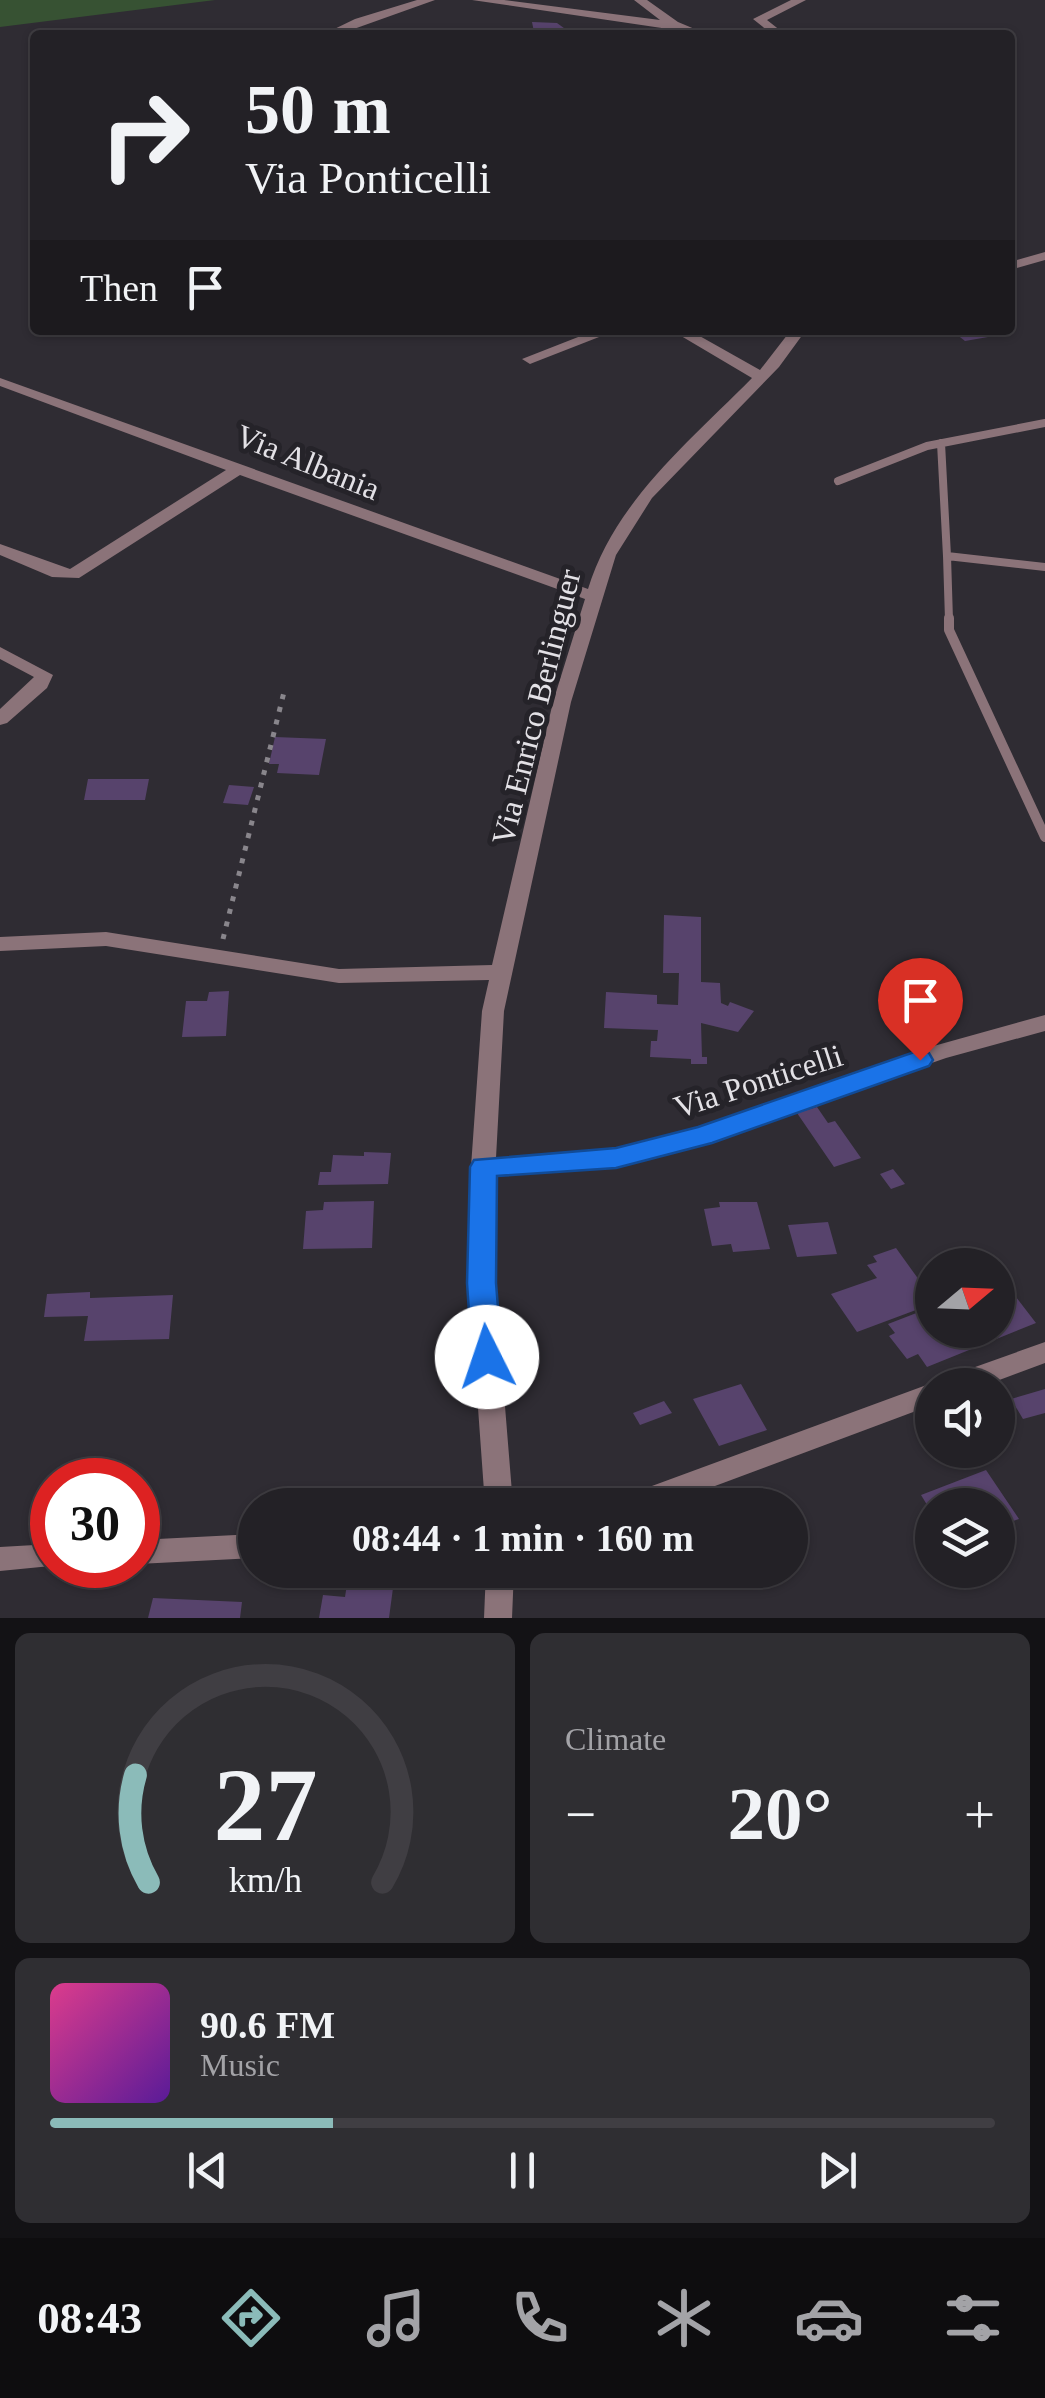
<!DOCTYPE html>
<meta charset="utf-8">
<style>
:root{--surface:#232126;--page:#2f2e32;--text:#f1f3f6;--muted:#a3a3a7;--line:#403e43;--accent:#8bbbb9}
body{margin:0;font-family:Georgia,serif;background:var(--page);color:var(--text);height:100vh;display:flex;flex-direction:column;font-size:38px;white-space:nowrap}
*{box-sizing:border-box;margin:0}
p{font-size:32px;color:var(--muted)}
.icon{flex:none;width:55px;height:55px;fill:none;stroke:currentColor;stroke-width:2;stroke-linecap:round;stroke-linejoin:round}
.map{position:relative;height:1618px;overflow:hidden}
.drawer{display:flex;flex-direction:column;gap:15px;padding:15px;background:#131215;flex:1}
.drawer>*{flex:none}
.top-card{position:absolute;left:30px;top:30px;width:985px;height:305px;border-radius:10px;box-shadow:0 2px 8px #0004,0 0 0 2px var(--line);background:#232126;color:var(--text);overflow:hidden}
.needle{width:65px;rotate:71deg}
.tools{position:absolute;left:915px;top:1248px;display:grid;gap:20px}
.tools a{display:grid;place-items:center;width:100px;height:100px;border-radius:50%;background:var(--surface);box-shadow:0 2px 8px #0004,0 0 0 2px var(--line);font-size:50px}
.speed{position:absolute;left:30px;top:1458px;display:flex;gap:20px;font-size:50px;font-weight:700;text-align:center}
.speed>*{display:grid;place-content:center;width:130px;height:130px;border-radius:50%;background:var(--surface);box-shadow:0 2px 8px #0004,0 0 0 2px var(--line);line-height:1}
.speed .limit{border:15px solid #d22;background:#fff;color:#111}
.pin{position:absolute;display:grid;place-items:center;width:85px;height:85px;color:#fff;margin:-102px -42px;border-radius:50% 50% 50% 0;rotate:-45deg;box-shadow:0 0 10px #0007}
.pin .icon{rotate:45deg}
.me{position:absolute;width:110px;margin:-55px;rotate:356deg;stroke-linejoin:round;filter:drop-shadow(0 0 8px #0008)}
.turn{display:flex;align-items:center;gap:35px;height:210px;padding:0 50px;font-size:45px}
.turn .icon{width:130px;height:130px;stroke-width:2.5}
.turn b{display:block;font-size:70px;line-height:85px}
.then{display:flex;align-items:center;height:95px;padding:0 50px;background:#0003;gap:20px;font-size:38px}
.big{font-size:75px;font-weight:800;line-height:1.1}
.drawer .card{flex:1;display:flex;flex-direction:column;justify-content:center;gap:15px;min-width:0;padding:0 35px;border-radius:15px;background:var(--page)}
.drawer .dial{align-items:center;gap:0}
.dial svg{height:260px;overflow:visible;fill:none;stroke:var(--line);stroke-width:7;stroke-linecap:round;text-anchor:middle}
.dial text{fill:var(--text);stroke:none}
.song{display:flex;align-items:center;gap:30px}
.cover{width:120px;height:120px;border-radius:15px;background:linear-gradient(135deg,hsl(330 70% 55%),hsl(270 70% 35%))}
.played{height:10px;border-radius:5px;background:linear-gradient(90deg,var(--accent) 30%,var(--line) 30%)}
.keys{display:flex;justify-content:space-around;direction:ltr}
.heat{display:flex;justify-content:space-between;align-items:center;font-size:55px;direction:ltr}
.drawer .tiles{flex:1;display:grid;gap:15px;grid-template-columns:1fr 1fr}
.card:last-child{grid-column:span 2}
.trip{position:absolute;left:238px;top:1488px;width:570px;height:100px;border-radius:50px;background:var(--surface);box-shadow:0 2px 8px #0004,0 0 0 2px var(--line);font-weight:800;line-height:100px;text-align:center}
.menu{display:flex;height:160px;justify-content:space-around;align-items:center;background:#0e0d0f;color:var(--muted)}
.menu .icon{width:70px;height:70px}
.menu .selected{color:var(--accent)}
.menu b{font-size:45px;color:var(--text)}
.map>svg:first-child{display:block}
.green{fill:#375233}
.building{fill:#57436c}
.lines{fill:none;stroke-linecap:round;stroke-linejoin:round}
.path{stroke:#89868c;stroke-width:5;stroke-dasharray:5 8;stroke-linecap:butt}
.lane-far1{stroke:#8b7379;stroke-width:8}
.lane{stroke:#8b7379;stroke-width:10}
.street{fill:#8b7379;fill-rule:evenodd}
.route{fill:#1a73e8;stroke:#114b97;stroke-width:2.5}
.labels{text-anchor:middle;stroke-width:10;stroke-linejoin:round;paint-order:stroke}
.street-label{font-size:32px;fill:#e3e1e6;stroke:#252329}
</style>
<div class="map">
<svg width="1045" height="1618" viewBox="0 0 1045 1618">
<rect width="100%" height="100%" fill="#2f2c33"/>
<path class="green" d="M 0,0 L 215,0 L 0,27 Z"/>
<path class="building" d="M 532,22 L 557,23 L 568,31 L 534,32 Z
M 951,330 L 980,330 L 988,337 L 965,341 Z
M 275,737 L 326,739 L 319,775 L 277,773 L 279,764 L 269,764 Z
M 88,779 L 149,779 L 145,800 L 84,800 Z
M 229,785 L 254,787 L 248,805 L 223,803 Z
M 664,915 L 701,917 L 701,982 L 720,983 L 721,1003 L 728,1006 L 730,1002 L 754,1011 L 738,1032 L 701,1023 L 702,1057 L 707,1057 L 707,1064 L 691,1064 L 691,1059 L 650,1057 L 651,1041 L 657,1041 L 658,1030 L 604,1028 L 606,992 L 657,995 L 657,1004 L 678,1005 L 679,973 L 663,973 Z
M 229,991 L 226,1036 L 182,1037 L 186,1001 L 207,1001 L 209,992 Z
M 817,1107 L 828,1123 L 835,1121 L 861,1158 L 834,1167 L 797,1113 Z
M 364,1152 L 391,1153 L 388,1184 L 318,1185 L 320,1172 L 331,1172 L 333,1155 L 364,1156 Z
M 893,1169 L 905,1184 L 891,1189 L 880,1174 Z
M 374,1201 L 372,1248 L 303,1249 L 306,1211 L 323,1210 L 324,1202 Z
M 719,1202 L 757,1202 L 770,1249 L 733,1252 L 731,1244 L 712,1246 L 704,1209 L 720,1207 Z
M 828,1222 L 837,1254 L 797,1257 L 788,1225 Z
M 896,1248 L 932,1298 L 932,1304 L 857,1332 L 831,1294 L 877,1278 L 867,1265 L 877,1262 L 873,1256 Z
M 1006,1284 L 1036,1323 L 927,1367 L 918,1354 L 907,1359 L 889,1336 L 895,1333 L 888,1324 L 932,1307 L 932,1330 L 998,1330 L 998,1287 Z
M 90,1292 L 90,1298 L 173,1295 L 169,1339 L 84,1341 L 88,1316 L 44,1317 L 47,1294 Z
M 741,1384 L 767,1430 L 719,1446 L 693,1399 Z
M 1045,1389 L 1045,1413 L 1023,1419 L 1011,1399 Z
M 664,1401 L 672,1413 L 640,1425 L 633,1413 Z
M 986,1470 L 1019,1519 L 1000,1526 L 1007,1535 L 998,1539 L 998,1505 L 932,1505 L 932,1513 L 921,1495 Z
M 347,1584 L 393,1588 L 389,1618 L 319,1618 L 323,1595 L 345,1597 Z
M 153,1598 L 242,1602 L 240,1618 L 148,1618 Z"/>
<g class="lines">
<path class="path" d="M 223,939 L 284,692"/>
<path class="lane-far1" d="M 941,443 L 947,556
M 838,481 L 927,446 L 1045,423
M 949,620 L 947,556 L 1045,567"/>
<path class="lane" d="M 949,618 L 949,630 L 1045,837"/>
<path class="street" d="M 417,0 L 435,0 L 337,35 L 322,35 L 355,19 Z
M 472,0 L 504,0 L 660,20 L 634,0 L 647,0 L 678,22 L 709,35 Z
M 791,0 L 806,0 L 767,20 L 786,35 L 773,35 L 753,19 Z
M 1045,252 L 1045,260 L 1010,270 L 1010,262 Z
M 596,330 L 617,330 L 535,362 L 530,364 L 522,359 Z
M 671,330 L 689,330 L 760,370 L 791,330 L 806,330 L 779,367 L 652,498 L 616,555 L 571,702 L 504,1011 L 496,1158 L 605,1151 L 674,1135 L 930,1047 L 1045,1015 L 1045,1031 L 946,1058 L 675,1152 L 605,1169 L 495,1175 L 495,1283 L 513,1505 L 485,1505 L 469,1283 L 471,1167 L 482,1011 L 489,980 L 339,983 L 106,946 L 0,951 L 0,937 L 106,932 L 339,969 L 492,965 L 553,702 L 585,599 L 240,475 L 79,578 L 52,577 L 0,555 L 0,544 L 70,569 L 226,470 L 0,386 L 0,378 L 588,589 C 615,501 690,441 752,378 Z
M 0,647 L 53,675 L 47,688 L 7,723 L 0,725 L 0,709 L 34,677 L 0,659 Z
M 1045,1342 L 1045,1363 L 986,1385 L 943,1385 L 947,1377 Z
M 932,1383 L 937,1385 L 932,1385 L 932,1405 L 664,1505 L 618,1505 L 622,1497 Z
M 255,1534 L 255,1558 L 138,1564 L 138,1540 Z
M 52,1544 L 52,1565 L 61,1565 L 0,1571 L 0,1547 Z
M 486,1570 L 514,1570 L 512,1618 L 484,1618 Z"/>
</g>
<path class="route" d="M 920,1050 L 929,1053 L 933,1060 L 929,1066 L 712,1143 L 616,1168 L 497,1176 L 496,1283 L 502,1357 L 498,1365 L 487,1369 L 477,1365 L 472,1357 L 467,1283 L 470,1167 L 474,1160 L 616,1148 L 698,1127 Z"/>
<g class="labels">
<g class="street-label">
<text transform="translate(308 462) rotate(22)" y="11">Via Albania</text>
<text transform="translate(536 707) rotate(-76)" y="11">Via Enrico Berlinguer</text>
<text transform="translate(758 1081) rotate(-18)" y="11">Via Ponticelli</text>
</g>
</g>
</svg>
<div class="tools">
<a><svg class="needle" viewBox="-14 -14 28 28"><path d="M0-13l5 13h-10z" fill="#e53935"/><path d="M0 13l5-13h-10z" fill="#a3a3a7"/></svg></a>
<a><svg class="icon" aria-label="sound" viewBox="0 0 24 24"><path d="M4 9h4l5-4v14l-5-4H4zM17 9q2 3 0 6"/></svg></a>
<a><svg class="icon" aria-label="layers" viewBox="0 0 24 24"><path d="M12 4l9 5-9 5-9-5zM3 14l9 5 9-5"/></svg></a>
</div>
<div class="speed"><div class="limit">30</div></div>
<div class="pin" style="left:920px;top:1060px;background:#d93025"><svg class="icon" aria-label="arrive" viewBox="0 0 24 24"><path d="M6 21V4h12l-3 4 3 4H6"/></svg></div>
<svg class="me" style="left:487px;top:1357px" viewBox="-20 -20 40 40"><circle r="19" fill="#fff"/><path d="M0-13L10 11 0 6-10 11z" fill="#1a73e8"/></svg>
<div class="trip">08:44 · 1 min · 160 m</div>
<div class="top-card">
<div class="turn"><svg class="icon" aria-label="right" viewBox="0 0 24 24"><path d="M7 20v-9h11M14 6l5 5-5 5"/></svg><div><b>50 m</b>Via Ponticelli</div></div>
<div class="then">Then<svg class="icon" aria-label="arrive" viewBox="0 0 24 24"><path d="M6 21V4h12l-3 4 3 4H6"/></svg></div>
</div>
</div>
<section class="drawer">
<div class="tiles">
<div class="card dial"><svg viewBox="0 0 100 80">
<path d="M14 69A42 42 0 1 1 86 69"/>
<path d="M14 69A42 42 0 0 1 10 36" stroke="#8bbbb9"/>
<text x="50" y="56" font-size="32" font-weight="700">27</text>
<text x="50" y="72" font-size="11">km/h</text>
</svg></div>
<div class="card"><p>Climate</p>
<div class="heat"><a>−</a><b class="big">20°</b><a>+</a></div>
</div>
<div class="card">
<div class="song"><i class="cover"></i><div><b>90.6 FM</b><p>Music</p></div></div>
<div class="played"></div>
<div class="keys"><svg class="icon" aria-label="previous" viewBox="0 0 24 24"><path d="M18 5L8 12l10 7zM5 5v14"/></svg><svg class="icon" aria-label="pause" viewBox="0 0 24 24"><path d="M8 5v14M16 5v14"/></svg><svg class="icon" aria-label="next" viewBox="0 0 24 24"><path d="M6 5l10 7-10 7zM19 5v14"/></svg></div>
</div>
</div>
</section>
<nav class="menu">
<b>08:43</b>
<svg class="icon selected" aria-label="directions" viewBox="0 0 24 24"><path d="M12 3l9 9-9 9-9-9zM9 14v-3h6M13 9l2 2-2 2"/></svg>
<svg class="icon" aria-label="music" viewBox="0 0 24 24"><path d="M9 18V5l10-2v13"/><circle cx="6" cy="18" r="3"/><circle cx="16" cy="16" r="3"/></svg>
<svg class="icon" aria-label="phone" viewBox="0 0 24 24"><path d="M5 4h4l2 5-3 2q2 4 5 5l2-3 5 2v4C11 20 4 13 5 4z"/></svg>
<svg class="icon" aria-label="climate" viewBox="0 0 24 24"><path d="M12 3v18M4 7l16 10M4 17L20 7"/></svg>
<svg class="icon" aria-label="car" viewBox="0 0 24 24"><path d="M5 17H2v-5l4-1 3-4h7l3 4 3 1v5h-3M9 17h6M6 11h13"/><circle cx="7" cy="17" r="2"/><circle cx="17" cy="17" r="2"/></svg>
<svg class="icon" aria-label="filters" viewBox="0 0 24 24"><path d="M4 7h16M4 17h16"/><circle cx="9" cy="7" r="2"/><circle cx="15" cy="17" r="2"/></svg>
</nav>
